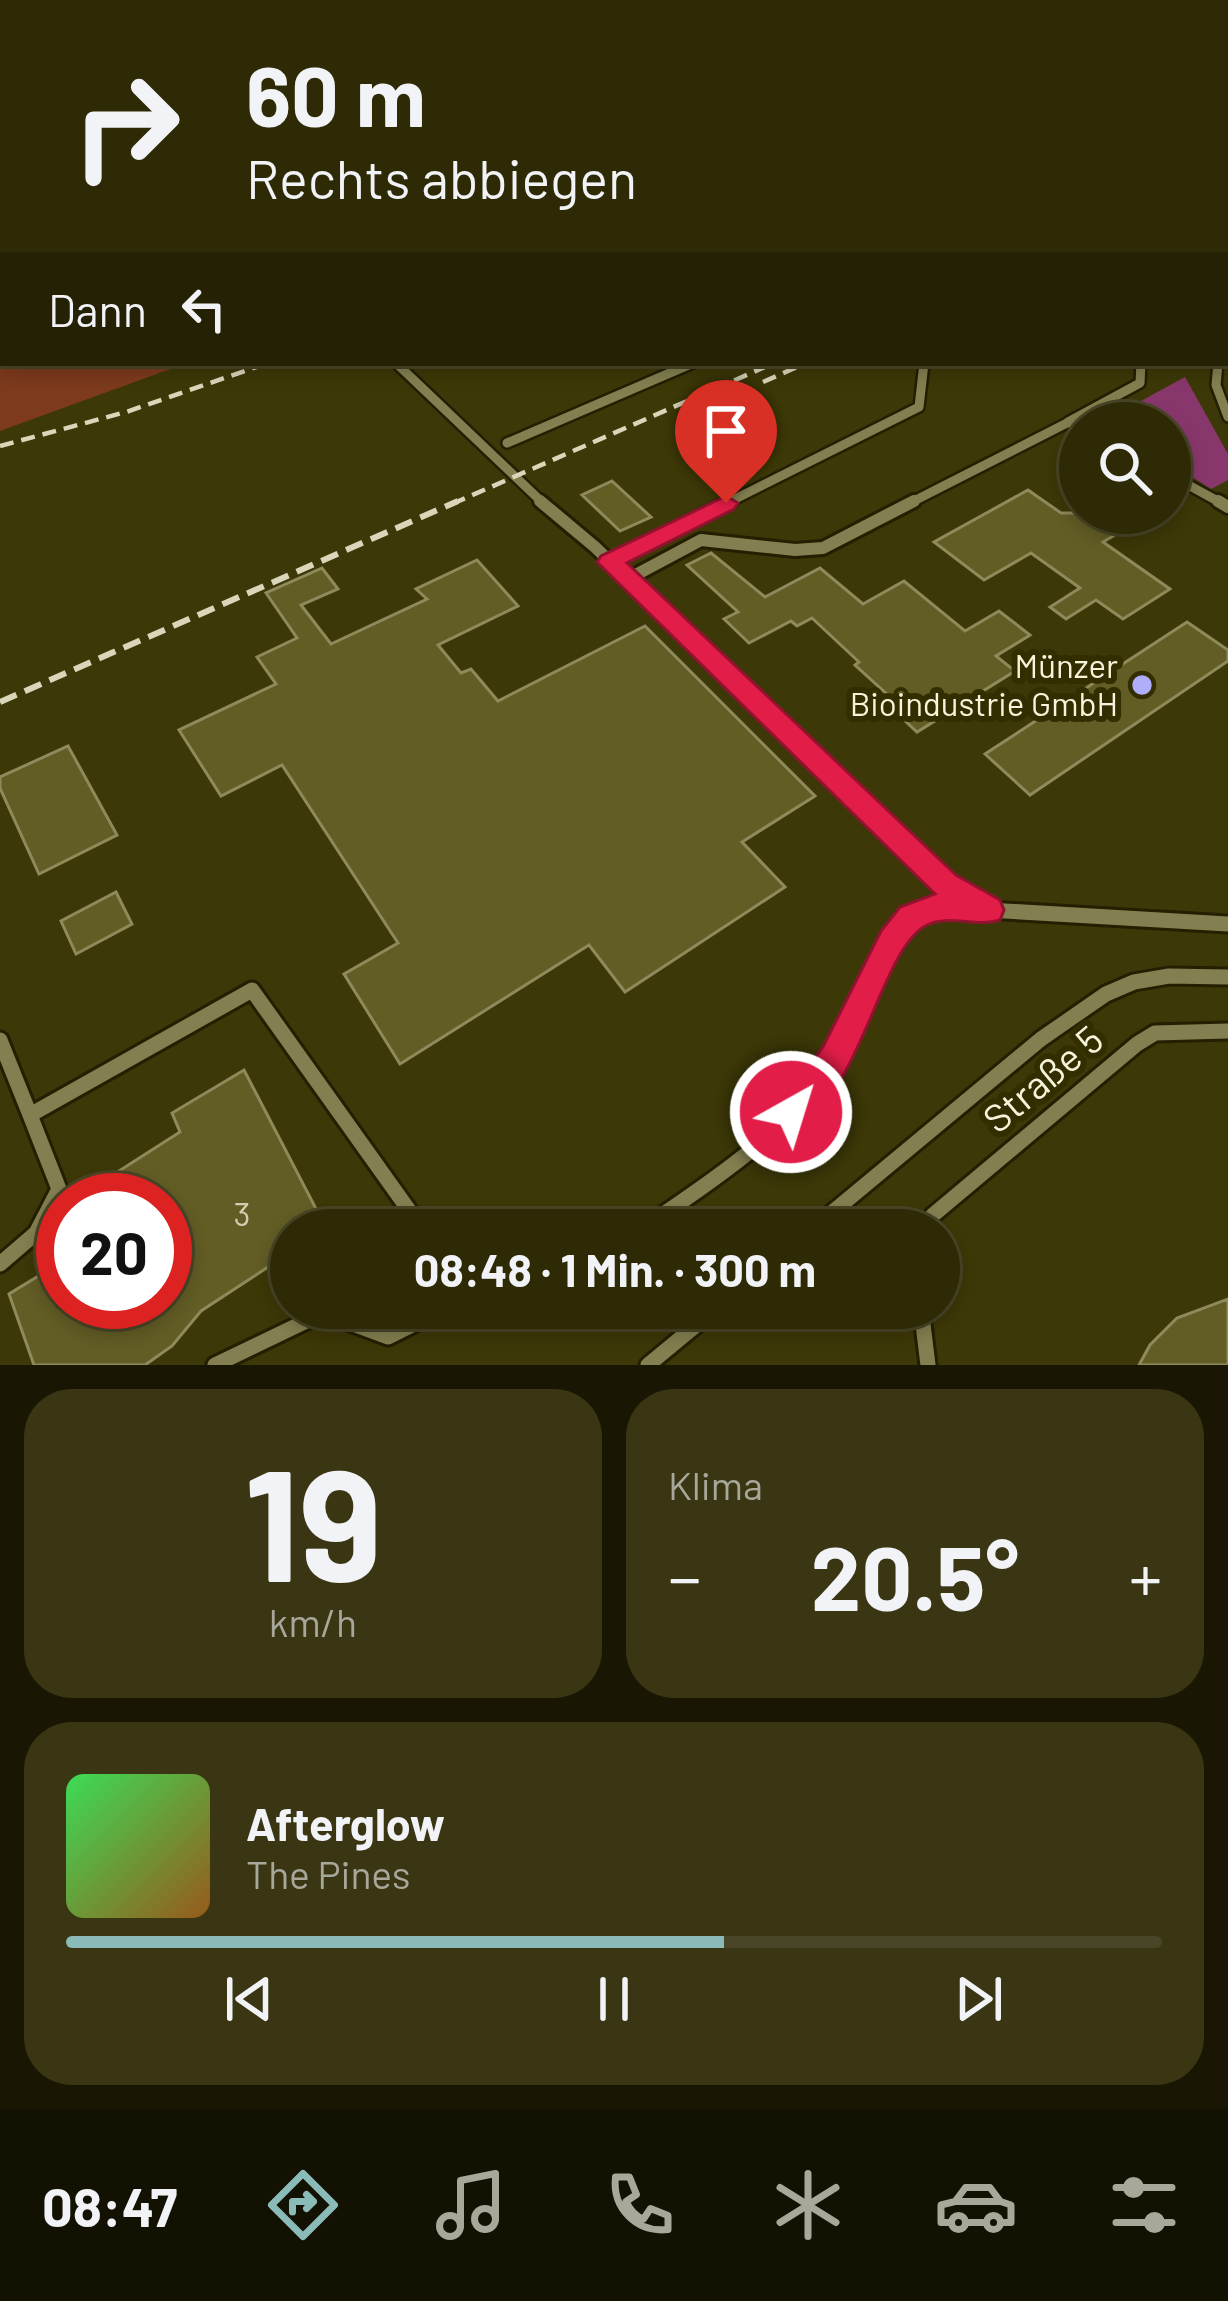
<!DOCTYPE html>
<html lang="de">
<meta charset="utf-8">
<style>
:root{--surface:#2e2a05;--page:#3a3613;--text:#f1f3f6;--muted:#a7a79a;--line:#494627;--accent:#8bbbb9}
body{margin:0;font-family:Barlow,sans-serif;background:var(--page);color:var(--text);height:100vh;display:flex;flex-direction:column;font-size:45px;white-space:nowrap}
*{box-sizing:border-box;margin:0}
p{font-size:39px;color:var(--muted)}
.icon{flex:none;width:66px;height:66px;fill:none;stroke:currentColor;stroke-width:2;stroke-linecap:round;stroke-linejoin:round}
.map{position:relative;height:1365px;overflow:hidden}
.panel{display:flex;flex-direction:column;gap:24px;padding:24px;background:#191703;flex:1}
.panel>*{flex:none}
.banner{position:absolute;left:0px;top:0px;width:1230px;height:366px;box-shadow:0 6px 18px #0003,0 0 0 3px var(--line);background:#2e2a05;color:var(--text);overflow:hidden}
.controls{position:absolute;left:1059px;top:402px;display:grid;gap:24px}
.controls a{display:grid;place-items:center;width:132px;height:132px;border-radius:50%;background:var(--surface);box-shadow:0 6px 18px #0003,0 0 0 3px var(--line);font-size:60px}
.speed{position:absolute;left:36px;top:1173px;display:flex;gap:24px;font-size:60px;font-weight:700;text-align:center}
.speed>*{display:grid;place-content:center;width:156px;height:156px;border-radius:50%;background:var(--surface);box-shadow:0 6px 18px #0003,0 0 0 3px var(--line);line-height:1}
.speed .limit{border:18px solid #d22;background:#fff;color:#111}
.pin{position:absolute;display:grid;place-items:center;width:102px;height:102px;color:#fff;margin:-123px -51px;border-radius:50% 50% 50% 0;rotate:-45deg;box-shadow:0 0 12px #0007}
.pin .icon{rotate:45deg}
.me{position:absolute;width:132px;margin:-66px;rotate:39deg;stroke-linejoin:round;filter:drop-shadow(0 0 9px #0008)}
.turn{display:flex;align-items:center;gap:42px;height:252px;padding:0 48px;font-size:54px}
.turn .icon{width:156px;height:156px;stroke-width:2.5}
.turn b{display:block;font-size:84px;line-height:102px}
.then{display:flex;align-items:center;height:114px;padding:0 48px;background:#0003;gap:24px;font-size:45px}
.big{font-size:90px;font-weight:700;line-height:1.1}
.panel .widget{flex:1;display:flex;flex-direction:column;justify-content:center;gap:18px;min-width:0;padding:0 42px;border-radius:48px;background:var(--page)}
.panel .dial{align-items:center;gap:0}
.dial b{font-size:156px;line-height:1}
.song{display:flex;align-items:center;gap:36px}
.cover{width:144px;height:144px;border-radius:18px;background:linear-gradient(135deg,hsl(130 70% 55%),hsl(30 70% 35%))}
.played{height:12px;border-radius:6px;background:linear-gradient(90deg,var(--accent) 60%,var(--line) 60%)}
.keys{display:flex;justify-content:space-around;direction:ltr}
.heat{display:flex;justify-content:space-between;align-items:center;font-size:66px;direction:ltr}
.panel .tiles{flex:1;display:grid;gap:24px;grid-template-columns:1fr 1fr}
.widget:last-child{grid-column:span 2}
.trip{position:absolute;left:270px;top:1209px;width:690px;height:120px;border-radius:60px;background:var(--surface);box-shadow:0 6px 18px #0003,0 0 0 3px var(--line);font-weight:700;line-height:120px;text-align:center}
.dock{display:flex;height:192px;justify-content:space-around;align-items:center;background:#121102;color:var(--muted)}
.dock .icon{width:84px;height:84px}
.dock .selected{color:var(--accent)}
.dock b{font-size:54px;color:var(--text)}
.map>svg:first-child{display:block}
.green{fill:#7d3a1c}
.water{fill:#88376c}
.building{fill:#625c25;stroke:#8f8a5b;stroke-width:3}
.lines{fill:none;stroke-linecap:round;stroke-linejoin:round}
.lane-far2-casing{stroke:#231f00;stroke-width:14}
.lane-far1-casing{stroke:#231f00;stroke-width:18}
.lane-casing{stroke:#231f00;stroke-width:21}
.street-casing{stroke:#231f00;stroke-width:6}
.lane-far2{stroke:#837f50;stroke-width:9}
.lane-far1{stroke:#837f50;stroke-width:12}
.lane{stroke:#837f50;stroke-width:15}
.street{fill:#837f50;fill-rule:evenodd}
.rail-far1{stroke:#d9d6b9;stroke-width:4.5;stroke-dasharray:14 8;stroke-linecap:butt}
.rail{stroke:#d9d6b9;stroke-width:6;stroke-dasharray:18 9;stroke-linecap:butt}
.route{fill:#e11d48;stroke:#92132f;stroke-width:3}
.poi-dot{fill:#aeaefb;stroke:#332e00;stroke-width:4.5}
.labels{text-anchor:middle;stroke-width:12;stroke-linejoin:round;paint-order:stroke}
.poi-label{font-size:33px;fill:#f6f4db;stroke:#332e00;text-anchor:end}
.near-number-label{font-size:33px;fill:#d1ceae}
.near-street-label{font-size:39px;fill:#f6f4db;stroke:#332e00}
</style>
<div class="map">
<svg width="1228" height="1365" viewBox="0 0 1228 1365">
<rect width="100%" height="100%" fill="#3d3807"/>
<path class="green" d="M 0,0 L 969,0 L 971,3 L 3,3 L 3,363 L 187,363 L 0,431 Z"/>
<path class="water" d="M 1185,377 L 1228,454 L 1228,480 L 1211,489 L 1170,463 L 1170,423 L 1106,420 Z"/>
<path class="building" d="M 612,481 L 651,517 L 620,531 L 582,495 Z
M 1028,490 L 1061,513 L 1152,513 L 1103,542 L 1170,589 L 1123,619 L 1096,600 L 1066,619 L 1050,607 L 1080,588 L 1031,553 L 984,580 L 934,542 Z
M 711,553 L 765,597 L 820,568 L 863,604 L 904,581 L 965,631 L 999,611 L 1030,635 L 996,656 L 1015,671 L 917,732 L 883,700 L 889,696 L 855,665 L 859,662 L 812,618 L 797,626 L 791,621 L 749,643 L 724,619 L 738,612 L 687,565 Z
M 477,560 L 518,606 L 438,645 L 461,673 L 471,669 L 498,701 L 645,626 L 815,796 L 742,842 L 785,887 L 625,992 L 589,945 L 400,1064 L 344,974 L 398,943 L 282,765 L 221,796 L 179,730 L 276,684 L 257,657 L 297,638 L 266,593 L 322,568 L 338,589 L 301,605 L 331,644 L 427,599 L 416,589 Z
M 1187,622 L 1228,650 L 1228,661 L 1030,795 L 985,754 Z
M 68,746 L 117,835 L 39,874 L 0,788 L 0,777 Z
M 116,892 L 132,924 L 76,954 L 61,921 Z
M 244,1070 L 327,1230 L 291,1230 L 291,1252 L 201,1311 L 172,1346 L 145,1365 L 34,1365 L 9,1294 L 63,1261 L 63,1302 L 165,1302 L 165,1200 L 118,1200 L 108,1178 L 180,1132 L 172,1113 Z
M 1228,1299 L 1228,1365 L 1139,1365 L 1150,1345 L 1177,1318 Z"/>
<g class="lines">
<g class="lane-far2-casing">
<path id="lane-far2" d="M 396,363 L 544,504
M 1218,363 L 1216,385 L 1228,417
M 1068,422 L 1140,383 L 1141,363
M 507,443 L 693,363
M 1170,475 L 1223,504
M 725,504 L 919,407 L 924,363
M 908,504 L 1067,423 L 1080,423"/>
</g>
<g class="lane-far1-casing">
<path id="lane-far1" d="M 540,501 L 595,547 L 938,878
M 1218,501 L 1228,507
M 610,562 L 731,501
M 628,579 L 701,540 L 795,550 L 823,548 L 914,501"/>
</g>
<g class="lane-casing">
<path id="lane" d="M 935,875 L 988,910 L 1228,924
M 0,1040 L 30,1115
M 640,1230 C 711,1182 789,1132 835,1058 C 862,1016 869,953 909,919 C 929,903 957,908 981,910
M 811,1230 L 1041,1039 L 1106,994 L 1134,982 L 1169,976 L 1228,977
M 925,1230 L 933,1215 L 1137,1044 L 1155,1033 L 1228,1031
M 0,1264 L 36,1233 L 59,1189 L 30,1115 L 252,990 L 423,1230
M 921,1308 L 928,1365
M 215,1365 L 323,1313 L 388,1337 L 446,1308
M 648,1365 L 717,1308"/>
</g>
<g class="street-casing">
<path id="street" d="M 1210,0 L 1223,0 L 1225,3 L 1212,3 Z"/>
</g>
<use href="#lane-far2" class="lane-far2"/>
<use href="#lane-far1" class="lane-far1"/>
<use href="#lane" class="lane"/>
<use href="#street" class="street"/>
<path class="rail-far1" d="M 763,382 L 806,363
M 0,446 L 126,412 L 268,363
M 452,504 L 774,363"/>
<path class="rail" d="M 0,702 L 458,501"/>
</g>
<path class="route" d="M 726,496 L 738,503 L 734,509 L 627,563 L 956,875 L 1000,900 L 1004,910 L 1000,920 C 977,928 949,914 927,925 C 879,949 861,1101 791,1130 L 779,1125 L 774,1112 L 823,1047 L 881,931 L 900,907 L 935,894 L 597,562 L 601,556 Z"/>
<circle class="poi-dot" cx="1142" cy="685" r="12"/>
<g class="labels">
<g class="poi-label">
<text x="1118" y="678">Münzer<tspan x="1118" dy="38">Bioindustrie GmbH</tspan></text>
</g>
<g class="near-number-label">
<text x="242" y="1226">3</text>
</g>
<g class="near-street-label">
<text transform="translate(1043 1079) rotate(-40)" y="14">Straße 5</text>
</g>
</g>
</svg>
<div class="controls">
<a><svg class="icon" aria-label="search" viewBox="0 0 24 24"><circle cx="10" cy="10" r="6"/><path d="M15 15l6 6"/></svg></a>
</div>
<div class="speed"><div class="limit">20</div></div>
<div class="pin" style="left:726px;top:503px;background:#d93025"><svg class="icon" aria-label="arrive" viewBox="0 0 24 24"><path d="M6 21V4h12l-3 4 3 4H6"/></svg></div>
<svg class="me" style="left:791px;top:1112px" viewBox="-20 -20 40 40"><circle r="17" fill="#e11d48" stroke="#fff" stroke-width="3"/><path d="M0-11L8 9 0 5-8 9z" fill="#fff"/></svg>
<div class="trip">08:48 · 1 Min. · 300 m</div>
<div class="banner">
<div class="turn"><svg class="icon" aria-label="right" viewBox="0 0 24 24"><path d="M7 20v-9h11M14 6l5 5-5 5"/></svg><div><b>60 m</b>Rechts abbiegen</div></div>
<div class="then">Dann<svg class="icon" aria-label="left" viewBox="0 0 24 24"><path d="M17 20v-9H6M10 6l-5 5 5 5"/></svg></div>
</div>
</div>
<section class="panel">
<div class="tiles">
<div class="widget dial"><b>19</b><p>km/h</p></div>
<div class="widget"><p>Klima</p>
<div class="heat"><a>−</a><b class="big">20.5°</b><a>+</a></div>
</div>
<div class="widget">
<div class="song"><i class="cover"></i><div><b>Afterglow</b><p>The Pines</p></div></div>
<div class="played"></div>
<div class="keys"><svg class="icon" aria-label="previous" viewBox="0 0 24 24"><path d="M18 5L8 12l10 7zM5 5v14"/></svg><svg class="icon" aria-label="pause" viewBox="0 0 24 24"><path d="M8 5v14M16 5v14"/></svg><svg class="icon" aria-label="next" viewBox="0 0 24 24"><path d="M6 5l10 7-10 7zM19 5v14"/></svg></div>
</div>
</div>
</section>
<nav class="dock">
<b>08:47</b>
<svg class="icon selected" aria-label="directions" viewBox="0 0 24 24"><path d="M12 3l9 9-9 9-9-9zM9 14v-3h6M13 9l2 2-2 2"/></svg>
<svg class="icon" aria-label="music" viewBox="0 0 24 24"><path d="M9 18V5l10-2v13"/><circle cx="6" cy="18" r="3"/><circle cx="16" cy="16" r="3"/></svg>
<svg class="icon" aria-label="phone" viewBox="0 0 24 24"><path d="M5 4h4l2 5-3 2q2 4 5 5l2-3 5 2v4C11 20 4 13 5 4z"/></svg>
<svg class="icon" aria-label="climate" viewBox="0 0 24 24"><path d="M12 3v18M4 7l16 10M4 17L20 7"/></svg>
<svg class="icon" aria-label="car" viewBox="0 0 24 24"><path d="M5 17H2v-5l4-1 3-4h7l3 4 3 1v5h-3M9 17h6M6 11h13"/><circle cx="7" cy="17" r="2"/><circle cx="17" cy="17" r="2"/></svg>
<svg class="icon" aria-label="filters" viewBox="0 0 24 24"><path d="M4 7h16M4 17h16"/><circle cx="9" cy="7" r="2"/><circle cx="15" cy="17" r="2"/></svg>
</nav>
